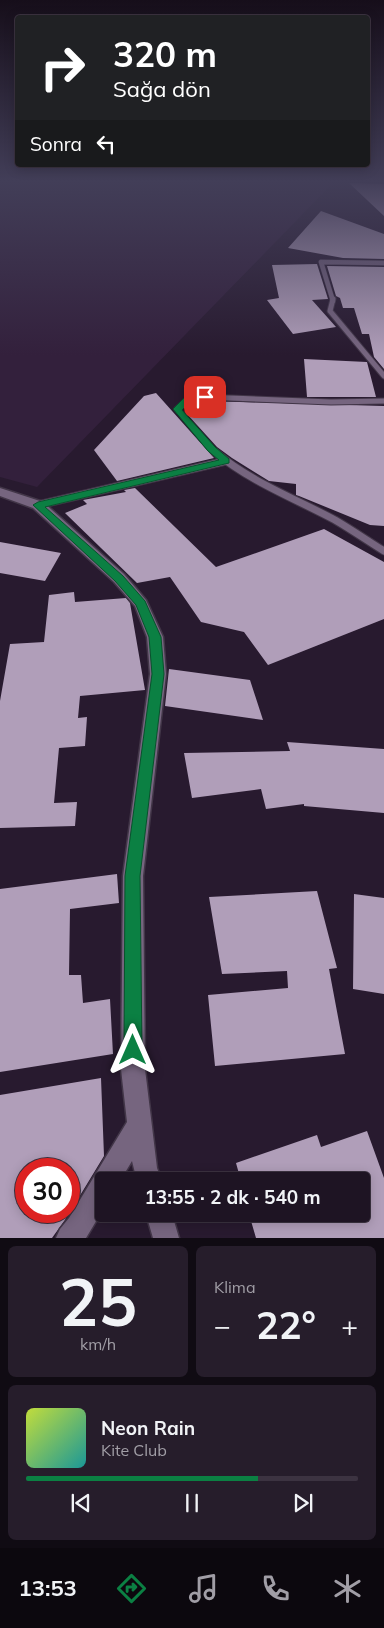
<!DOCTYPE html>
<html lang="tr">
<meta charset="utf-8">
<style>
:root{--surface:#1e1423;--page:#261d2b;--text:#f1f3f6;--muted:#a19ea6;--line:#3c3341;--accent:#0b8043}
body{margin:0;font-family:Mulish,sans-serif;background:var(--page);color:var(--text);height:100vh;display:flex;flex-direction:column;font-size:19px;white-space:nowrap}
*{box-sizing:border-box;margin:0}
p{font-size:16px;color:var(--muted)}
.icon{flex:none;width:28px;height:28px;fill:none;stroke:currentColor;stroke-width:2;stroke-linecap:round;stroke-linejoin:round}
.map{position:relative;height:1238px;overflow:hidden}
.side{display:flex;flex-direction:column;gap:8px;padding:8px;background:#100b13;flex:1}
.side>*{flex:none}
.guide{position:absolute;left:15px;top:15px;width:355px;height:152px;border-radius:5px;box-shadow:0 2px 12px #0003,0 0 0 1px var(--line);background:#202124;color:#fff;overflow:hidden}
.speed{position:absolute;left:15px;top:1158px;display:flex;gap:10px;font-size:25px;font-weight:700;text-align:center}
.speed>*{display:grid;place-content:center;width:65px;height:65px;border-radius:50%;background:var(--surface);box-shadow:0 2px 12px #0003,0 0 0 1px var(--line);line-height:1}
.speed .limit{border:8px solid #d22;background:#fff;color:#111}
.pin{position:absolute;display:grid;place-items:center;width:42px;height:42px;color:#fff;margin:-21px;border-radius:10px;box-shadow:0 2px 8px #0006}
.me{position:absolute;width:55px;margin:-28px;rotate:0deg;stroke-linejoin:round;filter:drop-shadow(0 0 4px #0008)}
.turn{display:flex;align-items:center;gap:18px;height:105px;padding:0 15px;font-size:22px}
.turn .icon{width:65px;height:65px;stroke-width:2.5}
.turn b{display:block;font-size:35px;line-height:42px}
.then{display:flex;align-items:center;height:48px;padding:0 15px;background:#0003;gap:10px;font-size:19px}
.big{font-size:38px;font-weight:700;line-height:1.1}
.side .tile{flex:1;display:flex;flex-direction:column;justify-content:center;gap:8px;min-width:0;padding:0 18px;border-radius:8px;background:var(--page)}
.side .dial{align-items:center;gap:0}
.dial b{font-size:65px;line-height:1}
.song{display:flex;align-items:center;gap:15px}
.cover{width:60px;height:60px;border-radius:8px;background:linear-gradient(135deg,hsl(70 70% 55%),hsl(180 70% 35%))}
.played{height:5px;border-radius:2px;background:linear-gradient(90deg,var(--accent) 70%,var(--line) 70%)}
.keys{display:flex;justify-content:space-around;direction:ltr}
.heat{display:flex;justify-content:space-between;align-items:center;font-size:28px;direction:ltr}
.side .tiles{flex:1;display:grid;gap:8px;grid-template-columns:1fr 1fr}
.tile:last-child{grid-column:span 2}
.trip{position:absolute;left:95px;top:1172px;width:275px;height:50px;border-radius:5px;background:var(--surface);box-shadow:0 2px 12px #0003,0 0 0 1px var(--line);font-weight:700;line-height:50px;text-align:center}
.menu{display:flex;height:80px;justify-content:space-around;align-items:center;background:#0c080e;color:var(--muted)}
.menu .icon{width:35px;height:35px}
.menu .selected{color:var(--accent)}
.menu b{font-size:22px;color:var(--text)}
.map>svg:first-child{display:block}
.built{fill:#33203c}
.building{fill:#b09eb9;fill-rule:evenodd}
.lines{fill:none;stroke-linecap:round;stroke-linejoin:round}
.lane-far2-casing{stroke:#423648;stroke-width:5.5}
.lane-far1-casing{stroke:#423648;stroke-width:7}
.lane-casing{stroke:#423648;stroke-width:9}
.street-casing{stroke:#423648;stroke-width:3}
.lane-far2{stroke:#76657f;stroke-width:4.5}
.lane-far1{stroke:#76657f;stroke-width:5}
.lane{stroke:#76657f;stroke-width:7}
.street{fill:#76657f;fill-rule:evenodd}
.route{fill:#0b8043;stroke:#07532c}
</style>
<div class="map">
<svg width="384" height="1238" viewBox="0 0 384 1238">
<rect width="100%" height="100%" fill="#281a2f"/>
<path class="built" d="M 0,182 L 334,182 L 37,487 L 0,477 Z"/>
<path class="building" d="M 349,183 L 384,184 L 384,216 Z
M 321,211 L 384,234 L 384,259 L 343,258 L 288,248 Z
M 317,264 L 328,299 L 312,300 L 336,327 L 293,334 L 267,300 L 279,298 L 272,265 Z
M 327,266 L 384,267 L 384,369 L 374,357 L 369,334 L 362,334 L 354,308 L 343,308 L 340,298 L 336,296 Z
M 304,359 L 367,362 L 376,397 L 307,397 Z
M 156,393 L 214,458 L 117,481 L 94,450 L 144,396 Z
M 205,401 L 384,406 L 384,526 L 370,525 L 299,496 L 296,495 L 296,484 L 269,481 L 232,458 L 217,447 L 187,414 L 191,404 Z
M 135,488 L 216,567 L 324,529 L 384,562 L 384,619 L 268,665 L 244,632 L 201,622 L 170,577 L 137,583 L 65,513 L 87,504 L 83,500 L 126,492 L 124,490 Z
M 0,542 L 61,553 L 45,581 L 0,573 Z
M 74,592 L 75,602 L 126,598 L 130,603 L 145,690 L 80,696 L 78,718 L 87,717 L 85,746 L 59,748 L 54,803 L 77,802 L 75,826 L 0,828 L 0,701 L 10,644 L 44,642 L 49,595 Z
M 169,669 L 250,680 L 263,720 L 165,706 Z
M 287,742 L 384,749 L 384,813 L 304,806 L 304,804 L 266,809 L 261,789 L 192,798 L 184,753 L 290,751 Z
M 117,874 L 119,903 L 70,909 L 69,975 L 81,975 L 83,1003 L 110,999 L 113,1054 L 0,1072 L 0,889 Z
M 317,891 L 337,968 L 329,969 L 345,1054 L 215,1066 L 208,995 L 288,988 L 287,971 L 222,974 L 209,897 Z
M 354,894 L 384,898 L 384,994 L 353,989 Z
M 101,1078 L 104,1156 L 67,1217 L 52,1238 L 0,1238 L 0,1095 ZM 26,1169 L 69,1169 L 69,1211 L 26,1211 Z
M 367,1131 L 384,1178 L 384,1238 L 256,1238 L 249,1214 L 361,1214 L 361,1181 L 241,1181 L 236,1163 L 317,1135 L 321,1147 Z"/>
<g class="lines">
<g class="lane-far2-casing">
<path id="lane-far2" d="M 333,301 L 321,262 L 384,263"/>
</g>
<g class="lane-far1-casing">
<path id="lane-far1" d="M 333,299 L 330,311 L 384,376
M 216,453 L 177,409 L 188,399 L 205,397 L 331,402 L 384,401"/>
</g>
<g class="lane-casing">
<path id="lane" d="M 215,452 C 251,482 294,498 335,520 C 352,530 368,541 384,551
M 38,505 L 226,461"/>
</g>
<g class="street-casing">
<path id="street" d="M 0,488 L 43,502 L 124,574 L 146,600 L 163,637 L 166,674 L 143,876 L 145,1069 L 157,1168 L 162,1181 L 137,1181 L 132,1161 L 120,1181 L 104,1181 L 104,1208 L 86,1238 L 56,1238 L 60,1229 L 69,1218 L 127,1122 L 121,1069 L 123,876 L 150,674 L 147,637 L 135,606 L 114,582 L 33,508 L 0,496 Z
M 146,1214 L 172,1214 L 179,1238 L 153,1238 Z"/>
</g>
<use href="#lane-far2" class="lane-far2"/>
<use href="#lane-far1" class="lane-far1"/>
<use href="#lane" class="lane"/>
<use href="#street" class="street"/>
</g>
<linearGradient id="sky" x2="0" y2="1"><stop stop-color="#160e1a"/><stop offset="0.51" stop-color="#423e58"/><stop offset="1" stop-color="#423e58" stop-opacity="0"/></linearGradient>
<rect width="384" height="355" fill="url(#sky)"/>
<path class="route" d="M 205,395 L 209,397 L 208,399 L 191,401 L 182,410 L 215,447 L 229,459 L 229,463 L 45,507 L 123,576 L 145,601 L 161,637 L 164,674 L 140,876 L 142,1050 L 139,1056 L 133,1058 L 127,1056 L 124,1050 L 125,876 L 152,674 L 149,637 L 136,605 L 115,581 L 33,505 L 38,502 L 219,460 L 208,451 L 173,409 L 185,397 Z"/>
</svg>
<div class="speed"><div class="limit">30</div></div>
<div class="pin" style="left:205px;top:397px;background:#d93025"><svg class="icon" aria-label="arrive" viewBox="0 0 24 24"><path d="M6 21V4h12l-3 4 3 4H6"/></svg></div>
<svg class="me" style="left:133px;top:1050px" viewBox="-20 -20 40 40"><path d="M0-17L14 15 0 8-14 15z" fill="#0b8043" stroke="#fff" stroke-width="4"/></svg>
<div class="trip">13:55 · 2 dk · 540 m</div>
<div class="guide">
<div class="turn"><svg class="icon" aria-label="right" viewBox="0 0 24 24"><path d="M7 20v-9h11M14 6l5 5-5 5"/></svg><div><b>320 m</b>Sağa dön</div></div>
<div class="then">Sonra<svg class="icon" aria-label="left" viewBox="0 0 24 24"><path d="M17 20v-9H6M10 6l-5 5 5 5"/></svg></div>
</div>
</div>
<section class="side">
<div class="tiles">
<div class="tile dial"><b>25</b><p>km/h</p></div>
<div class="tile"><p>Klima</p>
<div class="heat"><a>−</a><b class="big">22°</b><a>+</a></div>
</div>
<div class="tile">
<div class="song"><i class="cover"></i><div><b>Neon Rain</b><p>Kite Club</p></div></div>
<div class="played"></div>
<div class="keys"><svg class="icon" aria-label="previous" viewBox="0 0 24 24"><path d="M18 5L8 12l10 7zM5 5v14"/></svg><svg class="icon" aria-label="pause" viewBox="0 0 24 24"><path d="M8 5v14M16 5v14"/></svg><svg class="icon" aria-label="next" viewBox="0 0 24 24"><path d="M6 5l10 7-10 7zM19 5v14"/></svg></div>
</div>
</div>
</section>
<nav class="menu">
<b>13:53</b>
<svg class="icon selected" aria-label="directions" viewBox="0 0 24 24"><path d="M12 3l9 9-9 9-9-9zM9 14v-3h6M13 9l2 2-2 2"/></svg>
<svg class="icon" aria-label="music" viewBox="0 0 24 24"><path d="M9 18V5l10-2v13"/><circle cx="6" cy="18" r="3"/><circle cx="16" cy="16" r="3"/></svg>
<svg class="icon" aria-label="phone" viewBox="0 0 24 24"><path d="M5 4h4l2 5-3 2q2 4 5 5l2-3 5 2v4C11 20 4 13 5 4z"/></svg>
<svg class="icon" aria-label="climate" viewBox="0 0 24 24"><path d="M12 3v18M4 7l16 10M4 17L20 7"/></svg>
</nav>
